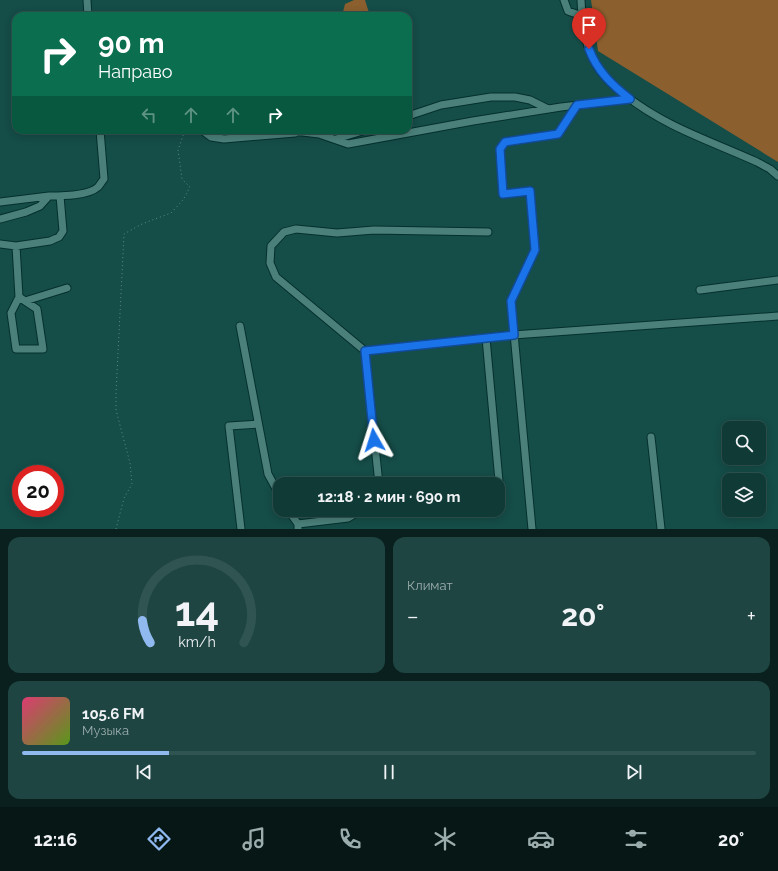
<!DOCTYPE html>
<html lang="ru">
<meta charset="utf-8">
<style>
:root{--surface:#103a36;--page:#1e4542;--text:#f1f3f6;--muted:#9cadad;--line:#305451;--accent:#90b9f0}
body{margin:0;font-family:Raleway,sans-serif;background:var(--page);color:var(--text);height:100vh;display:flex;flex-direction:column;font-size:15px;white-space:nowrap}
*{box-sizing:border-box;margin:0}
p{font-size:13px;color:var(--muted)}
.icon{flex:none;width:22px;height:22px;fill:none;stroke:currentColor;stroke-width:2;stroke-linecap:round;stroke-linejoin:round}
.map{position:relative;height:529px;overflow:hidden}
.drawer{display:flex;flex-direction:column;gap:8px;padding:8px;background:#09201e;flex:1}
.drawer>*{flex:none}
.banner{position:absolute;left:12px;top:12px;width:400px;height:122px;border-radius:12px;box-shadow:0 2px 10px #0003,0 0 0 1px var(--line);background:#0b6e4f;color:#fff;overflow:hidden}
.controls{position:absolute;left:722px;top:421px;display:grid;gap:8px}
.controls a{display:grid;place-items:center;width:44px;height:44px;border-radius:8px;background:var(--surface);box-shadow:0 2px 10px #0003,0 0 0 1px var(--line);font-size:20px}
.speed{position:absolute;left:12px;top:465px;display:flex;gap:8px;font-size:20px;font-weight:700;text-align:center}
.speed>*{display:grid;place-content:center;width:52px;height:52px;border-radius:50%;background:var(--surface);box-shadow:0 2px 10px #0003,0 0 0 1px var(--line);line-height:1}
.speed .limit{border:6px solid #d22;background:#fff;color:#111}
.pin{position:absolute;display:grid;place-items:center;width:34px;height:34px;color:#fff;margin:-41px -17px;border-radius:50% 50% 50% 0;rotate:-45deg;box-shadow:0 0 4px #0007}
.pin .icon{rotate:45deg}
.me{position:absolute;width:44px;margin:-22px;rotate:354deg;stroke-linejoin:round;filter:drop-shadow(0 0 3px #0008)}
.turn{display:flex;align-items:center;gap:14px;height:84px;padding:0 20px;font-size:18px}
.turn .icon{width:52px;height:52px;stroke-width:2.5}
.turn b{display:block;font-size:28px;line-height:34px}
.lanes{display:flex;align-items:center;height:38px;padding:0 20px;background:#0003;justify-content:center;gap:20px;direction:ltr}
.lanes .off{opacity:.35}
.big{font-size:30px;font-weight:700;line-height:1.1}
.drawer .card{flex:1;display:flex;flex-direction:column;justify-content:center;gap:6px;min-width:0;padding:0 14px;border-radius:12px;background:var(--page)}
.drawer .dial{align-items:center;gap:0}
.dial svg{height:104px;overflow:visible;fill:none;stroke:var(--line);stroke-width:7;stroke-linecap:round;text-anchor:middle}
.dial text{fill:var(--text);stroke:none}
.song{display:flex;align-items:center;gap:12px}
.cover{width:48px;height:48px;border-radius:6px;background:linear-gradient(135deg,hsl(340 70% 55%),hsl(90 70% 35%))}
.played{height:4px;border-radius:2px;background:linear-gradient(90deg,var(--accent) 20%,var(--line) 20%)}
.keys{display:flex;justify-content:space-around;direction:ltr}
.heat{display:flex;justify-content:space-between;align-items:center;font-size:22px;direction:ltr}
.drawer .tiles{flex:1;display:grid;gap:8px;grid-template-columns:1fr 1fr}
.card:last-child{grid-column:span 2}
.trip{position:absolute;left:273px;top:477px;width:232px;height:40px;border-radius:12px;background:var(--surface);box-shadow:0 2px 10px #0003,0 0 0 1px var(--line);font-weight:700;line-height:40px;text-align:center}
.dock{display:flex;height:64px;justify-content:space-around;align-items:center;background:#061716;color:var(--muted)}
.dock .icon{width:28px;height:28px}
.dock .current{color:var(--accent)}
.dock b{font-size:18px;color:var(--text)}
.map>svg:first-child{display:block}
.green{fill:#8b5f2e}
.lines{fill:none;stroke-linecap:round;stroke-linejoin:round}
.minor-casing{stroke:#05302d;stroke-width:9}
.path{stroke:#5f8b86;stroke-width:1;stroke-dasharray:1 3;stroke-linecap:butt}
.minor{stroke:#4b807a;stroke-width:7}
.route-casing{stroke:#114b97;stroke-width:10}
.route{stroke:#1a73e8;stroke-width:7}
</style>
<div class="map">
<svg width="778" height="529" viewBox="0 0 778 529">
<rect width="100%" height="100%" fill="#154d48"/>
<path class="green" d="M 354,0 L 365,0 L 370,16 L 342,16 L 345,4 Z
M 591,0 L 778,0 L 778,162 L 598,51 Z"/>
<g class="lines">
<g class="minor-casing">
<path id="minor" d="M 87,0 L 88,16
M 564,0 L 568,11 L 582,16
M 581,0 C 582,20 584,41 593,59 C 600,74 612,85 625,95 C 665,127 711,141 757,162 L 770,169 L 778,176
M 408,116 L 441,105 L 491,97 L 515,97 L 530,100 L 548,109
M 204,130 L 203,131 L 211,137 L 224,139 L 295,133
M 286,130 L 319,134 L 348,144 L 473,121 L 561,107 L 630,99
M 336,139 L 366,130
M 0,202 L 49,196
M 0,219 L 26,212 L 40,206 L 49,196 C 62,196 88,196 98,187 C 100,185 102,181 104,179 L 100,130
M 0,244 L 16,246 L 50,241 L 59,237 L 63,231 L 60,196
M 16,246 L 19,297 L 11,313 L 16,349 L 43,349 L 37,309 L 19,297
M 700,290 L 778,280
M 25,301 L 67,288
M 240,326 L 268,474 L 280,496
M 486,338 L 501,503 L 498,504
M 365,351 L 276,277 L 270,263 L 271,246 L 284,232 L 296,229 L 337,233 L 374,230 L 488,232
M 651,437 L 661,529
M 379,484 L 365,351 L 513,335 L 778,316
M 288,510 L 298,524
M 241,529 L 229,426 L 258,424
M 298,529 L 298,524 L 348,518 L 358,512 L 374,510
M 532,529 L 511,301 L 535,250 L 530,191 L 503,194 L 500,149 L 505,142 L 558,134 L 577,105"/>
</g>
<path class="path" d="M 116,529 L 124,498 L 132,484 L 130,463 L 116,410 L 116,393 L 124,234 L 142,224 L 171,213 L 183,200 L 190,187 L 182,179 L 178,150 L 185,130"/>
<use href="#minor" class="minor"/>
</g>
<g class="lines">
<g class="route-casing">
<path id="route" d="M 374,440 L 365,351 L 514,335 L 511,301 L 535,250 L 530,191 L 503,194 L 500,149 L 505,142 L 558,134 L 577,105 L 630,99 C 612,85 597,71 589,49"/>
</g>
<use href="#route" class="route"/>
</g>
</svg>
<div class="controls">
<a><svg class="icon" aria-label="search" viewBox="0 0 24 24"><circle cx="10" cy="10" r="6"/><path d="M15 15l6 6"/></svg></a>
<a><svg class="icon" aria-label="layers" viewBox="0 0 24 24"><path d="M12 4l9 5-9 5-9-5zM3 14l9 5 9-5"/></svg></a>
</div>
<div class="speed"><div class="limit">20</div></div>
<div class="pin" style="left:589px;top:49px;background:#d93025"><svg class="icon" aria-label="arrive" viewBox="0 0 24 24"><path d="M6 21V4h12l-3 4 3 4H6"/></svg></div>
<svg class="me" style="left:374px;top:440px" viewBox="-20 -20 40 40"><path d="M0-17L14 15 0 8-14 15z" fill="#1a73e8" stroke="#fff" stroke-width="4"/></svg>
<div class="trip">12:18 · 2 мин · 690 m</div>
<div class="banner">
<div class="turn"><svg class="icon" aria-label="right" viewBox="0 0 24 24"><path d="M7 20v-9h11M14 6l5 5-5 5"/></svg><div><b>90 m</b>Направо</div></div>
<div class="lanes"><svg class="icon off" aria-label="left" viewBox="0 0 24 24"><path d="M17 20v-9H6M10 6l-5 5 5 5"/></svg><svg class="icon off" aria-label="ahead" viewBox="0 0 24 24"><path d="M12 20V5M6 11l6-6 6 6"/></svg><svg class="icon off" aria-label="ahead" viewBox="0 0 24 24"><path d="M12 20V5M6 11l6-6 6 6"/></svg><svg class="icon" aria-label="right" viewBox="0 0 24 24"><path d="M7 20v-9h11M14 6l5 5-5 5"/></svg></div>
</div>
</div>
<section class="drawer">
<div class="tiles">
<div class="card dial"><svg viewBox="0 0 100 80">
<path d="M14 69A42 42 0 1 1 86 69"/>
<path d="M14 69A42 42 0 0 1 8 52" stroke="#90b9f0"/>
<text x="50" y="56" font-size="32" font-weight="700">14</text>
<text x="50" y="72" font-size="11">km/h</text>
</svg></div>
<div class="card"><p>Климат</p>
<div class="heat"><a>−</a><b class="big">20°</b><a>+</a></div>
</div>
<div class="card">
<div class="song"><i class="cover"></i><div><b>105.6 FM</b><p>Музыка</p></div></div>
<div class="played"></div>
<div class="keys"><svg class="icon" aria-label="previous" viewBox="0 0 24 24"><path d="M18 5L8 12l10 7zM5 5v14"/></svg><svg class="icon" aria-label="pause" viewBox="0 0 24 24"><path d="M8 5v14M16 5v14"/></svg><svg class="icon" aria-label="next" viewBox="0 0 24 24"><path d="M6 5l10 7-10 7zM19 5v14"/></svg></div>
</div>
</div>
</section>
<nav class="dock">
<b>12:16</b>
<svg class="icon current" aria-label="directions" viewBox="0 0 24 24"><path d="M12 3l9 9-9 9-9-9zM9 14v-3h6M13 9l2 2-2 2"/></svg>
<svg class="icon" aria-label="music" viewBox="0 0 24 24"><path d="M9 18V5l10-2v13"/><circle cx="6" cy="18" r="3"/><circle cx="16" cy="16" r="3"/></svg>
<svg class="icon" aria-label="phone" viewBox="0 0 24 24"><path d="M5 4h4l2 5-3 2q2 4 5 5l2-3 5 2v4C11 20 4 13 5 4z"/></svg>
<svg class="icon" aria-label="climate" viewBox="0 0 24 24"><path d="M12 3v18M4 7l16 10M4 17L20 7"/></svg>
<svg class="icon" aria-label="car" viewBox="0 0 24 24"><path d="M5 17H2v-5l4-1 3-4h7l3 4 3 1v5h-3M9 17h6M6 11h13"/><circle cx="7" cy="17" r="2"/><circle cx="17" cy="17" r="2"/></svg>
<svg class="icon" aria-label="filters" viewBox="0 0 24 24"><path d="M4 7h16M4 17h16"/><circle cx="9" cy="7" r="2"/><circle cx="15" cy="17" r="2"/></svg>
<b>20°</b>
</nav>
